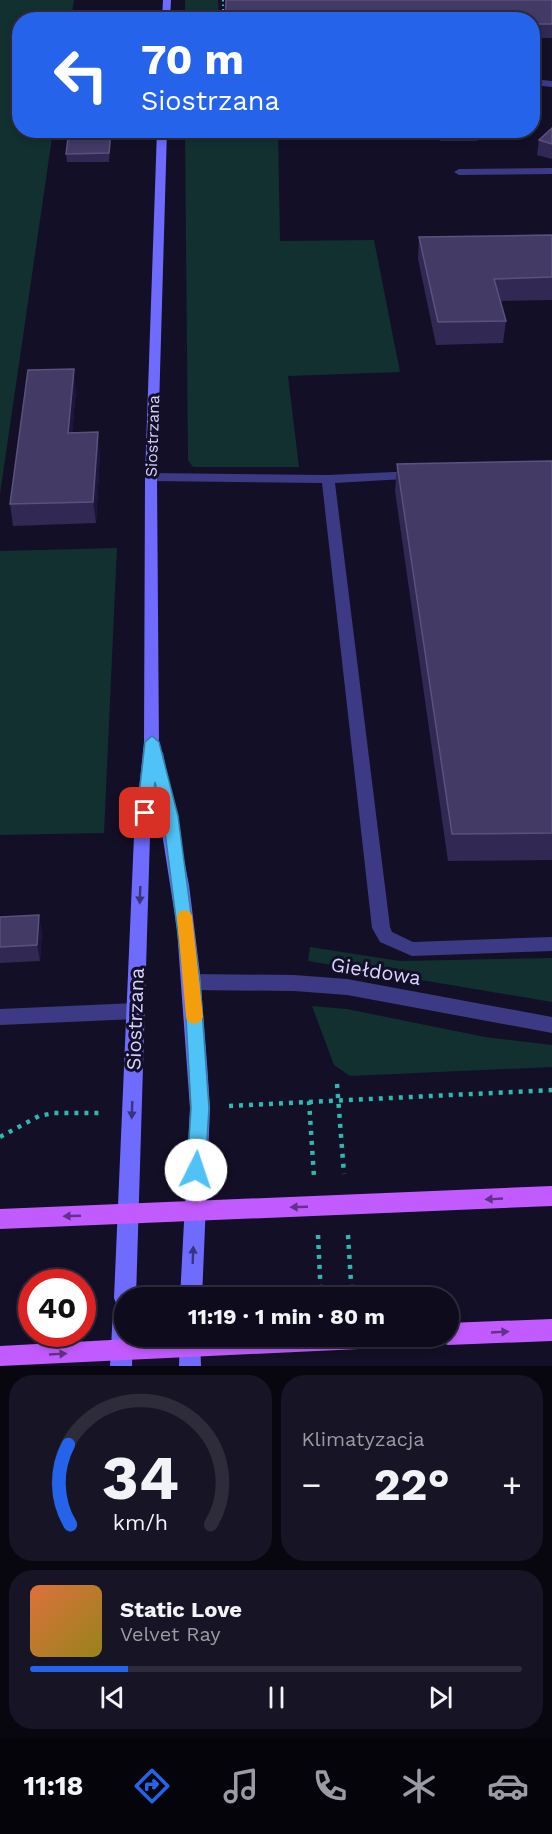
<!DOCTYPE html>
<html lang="pl">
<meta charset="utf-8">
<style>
:root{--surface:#0e0b1c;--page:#171425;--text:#f1f3f6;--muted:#9b9ba3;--line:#2e2b3b;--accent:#2563eb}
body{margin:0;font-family:"Work Sans",sans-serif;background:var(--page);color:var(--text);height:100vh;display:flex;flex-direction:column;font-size:22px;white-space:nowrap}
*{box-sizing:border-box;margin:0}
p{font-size:20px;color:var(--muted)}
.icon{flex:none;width:33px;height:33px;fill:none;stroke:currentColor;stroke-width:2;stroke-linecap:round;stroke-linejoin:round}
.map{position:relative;height:1366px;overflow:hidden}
.sheet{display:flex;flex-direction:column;gap:9px;padding:9px;background:#08060f;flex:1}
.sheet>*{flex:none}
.hud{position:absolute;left:12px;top:12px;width:528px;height:126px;border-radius:24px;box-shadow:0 3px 9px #0003,0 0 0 2px var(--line);background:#2563eb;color:#fff;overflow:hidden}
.speed{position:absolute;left:18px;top:1269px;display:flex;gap:12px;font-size:30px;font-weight:700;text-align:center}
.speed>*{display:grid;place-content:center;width:78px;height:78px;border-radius:50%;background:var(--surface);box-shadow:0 3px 9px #0003,0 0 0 2px var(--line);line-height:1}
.speed .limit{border:9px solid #d22;background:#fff;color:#111}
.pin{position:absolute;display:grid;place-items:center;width:51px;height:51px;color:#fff;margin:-26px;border-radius:12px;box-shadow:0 3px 9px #0006}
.me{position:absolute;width:66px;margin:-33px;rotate:4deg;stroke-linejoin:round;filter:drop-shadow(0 0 4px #0008)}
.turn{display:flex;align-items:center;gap:21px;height:126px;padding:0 30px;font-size:27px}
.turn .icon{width:78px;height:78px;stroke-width:2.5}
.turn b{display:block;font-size:42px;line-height:51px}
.big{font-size:45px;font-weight:700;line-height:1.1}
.sheet .card{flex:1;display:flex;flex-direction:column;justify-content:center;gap:9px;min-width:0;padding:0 21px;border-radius:24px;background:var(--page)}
.sheet .dial{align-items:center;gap:0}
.dial svg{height:156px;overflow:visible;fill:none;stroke:var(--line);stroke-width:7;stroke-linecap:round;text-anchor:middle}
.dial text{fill:var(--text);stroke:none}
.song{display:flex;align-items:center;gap:18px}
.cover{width:72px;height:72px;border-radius:9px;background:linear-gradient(135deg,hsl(20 70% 55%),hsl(50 70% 35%))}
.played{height:6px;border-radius:3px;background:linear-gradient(90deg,var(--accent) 20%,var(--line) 20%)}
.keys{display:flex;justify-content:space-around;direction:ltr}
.heat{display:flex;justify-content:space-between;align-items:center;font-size:33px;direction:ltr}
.sheet .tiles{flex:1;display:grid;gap:9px;grid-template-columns:1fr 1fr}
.card:last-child{grid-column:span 2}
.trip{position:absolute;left:114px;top:1287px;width:345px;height:60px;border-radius:30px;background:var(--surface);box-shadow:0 3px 9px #0003,0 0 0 2px var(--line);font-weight:700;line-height:60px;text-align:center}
.tabs{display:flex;height:96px;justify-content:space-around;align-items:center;background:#06040b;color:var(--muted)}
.tabs .icon{width:42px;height:42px}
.tabs .active{color:var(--accent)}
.tabs b{font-size:27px;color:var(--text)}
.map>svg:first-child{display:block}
.green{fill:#12302f}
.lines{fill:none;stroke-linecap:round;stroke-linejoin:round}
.path-far1{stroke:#2fb8b0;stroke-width:2;stroke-dasharray:1.5 3;stroke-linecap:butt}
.path{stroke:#2fb8b0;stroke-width:4.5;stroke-dasharray:4 6;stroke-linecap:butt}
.lane{fill:#3d3a85;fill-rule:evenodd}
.street{fill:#3d3a85;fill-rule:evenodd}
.secondary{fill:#6f6bff;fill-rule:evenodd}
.primary{fill:#c25bff;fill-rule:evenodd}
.wall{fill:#312854}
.shaded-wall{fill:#1d163a}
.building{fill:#433a66;stroke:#5a527e;stroke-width:1.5}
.oneway{fill:#38347d}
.oneway2{fill:#623188}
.route{fill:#4fc3f7;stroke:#337fa1;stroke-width:1.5}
.slow{fill:#f59e0b}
.labels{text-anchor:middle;stroke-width:6;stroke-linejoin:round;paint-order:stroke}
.street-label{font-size:16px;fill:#d9d4ff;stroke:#130f26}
.near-street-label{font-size:20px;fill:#d9d4ff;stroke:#130f26}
</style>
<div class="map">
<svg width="552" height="1366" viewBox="0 0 552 1366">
<rect width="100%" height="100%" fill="#130f26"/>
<path class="green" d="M 0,0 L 74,0 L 71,19 L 20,20 L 20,130 L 53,131 L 0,494 Z
M 185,0 L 218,0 L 219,19 L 185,19 Z
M 185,131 L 278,131 L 280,241 L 374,240 L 400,372 L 288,376 L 299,467 L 193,467 L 188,460 Z
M 117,548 L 104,833 L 0,835 L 0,551 Z
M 310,947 L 400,961 L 552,958 L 552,1002 L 308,961 Z
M 312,1006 L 347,1009 L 485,1037 L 552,1045 L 552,1067 L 350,1076 L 334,1065 Z"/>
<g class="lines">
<path class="path-far1" d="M 223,0 L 223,20"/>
<path class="path" d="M 337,1084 L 344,1174
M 309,1101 L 314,1177
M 229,1106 L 552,1090
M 0,1137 L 39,1116 L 54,1113 L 102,1113
M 318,1235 L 321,1298
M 348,1235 L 352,1298"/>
<path class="lane" d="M 532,79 L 552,81 L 552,87 L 532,85 Z
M 417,471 L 423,475 L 422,478 L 335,483 L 390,927 L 392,932 L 413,942 L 552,937 L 552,951 L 412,956 L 380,942 L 372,928 L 322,483 L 151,481 L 145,477 L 151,473 L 328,475 Z"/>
<path class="street" d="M 552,168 L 552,174 L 459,175 L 454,172 L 459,169 Z
M 192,974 L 294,975 L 347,979 L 552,1017 L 552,1033 L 347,995 L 294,991 L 192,990 L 186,987 L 183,982 L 186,977 Z
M 136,1003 L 142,1005 L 145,1011 L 142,1017 L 136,1019 L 0,1025 L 0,1009 Z"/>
<path class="secondary" d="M 163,0 L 171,0 L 170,20 L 162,20 Z
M 157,130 L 167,130 L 157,477 L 159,748 L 163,753 L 189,885 L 200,974 L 207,1063 L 210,1108 L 202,1298 L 180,1298 L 190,1108 L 177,929 L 155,788 L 150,836 L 136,1298 L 124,1298 L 124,1336 L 133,1336 L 132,1366 L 110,1366 L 113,1310 L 116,1303 L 114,1298 L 134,836 L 144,742 L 145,477 Z
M 180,1336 L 200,1336 L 201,1366 L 179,1366 Z"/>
<path class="primary" d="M 552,1186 L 552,1206 L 0,1229 L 0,1209 Z
M 552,1319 L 552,1341 L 448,1345 L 440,1342 L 438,1336 L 448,1336 L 448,1323 Z
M 185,1336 L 412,1336 L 409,1344 L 401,1347 L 0,1366 L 0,1346 Z"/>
</g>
<path class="wall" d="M 552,0 L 552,38 L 532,38 L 532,20 Z
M 552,128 L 552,159 L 537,155 L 539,140 Z
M 69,130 L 112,130 L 109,162 L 67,162 L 66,154 Z
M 437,130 L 478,130 L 477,141 L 440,141 Z
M 552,235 L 552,300 L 501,301 L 506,321 L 503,343 L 436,345 L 418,259 L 419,237 Z
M 76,391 L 72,433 L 100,453 L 96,523 L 13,526 L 10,504 Z
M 552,461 L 552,860 L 448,861 L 395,491 L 397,464 Z
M 0,917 L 42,931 L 40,961 L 0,963 Z"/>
<path class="shaded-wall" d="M 111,130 L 112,130 L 109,162 L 109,153 Z
M 74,369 L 76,391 L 70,454 L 68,433 Z
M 98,432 L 100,453 L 96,523 L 93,502 Z
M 39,915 L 42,931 L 40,961 L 37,945 Z"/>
<path class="building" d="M 226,0 L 552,0 L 552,24 L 532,24 L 532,20 L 225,20 Z
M 552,128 L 552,144 L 539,140 Z
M 69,130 L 111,130 L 109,153 L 66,154 Z
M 552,235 L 552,277 L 494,279 L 506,321 L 438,322 L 419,237 Z
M 74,369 L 68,433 L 98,432 L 93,502 L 10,504 L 28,370 Z
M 552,461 L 552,833 L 452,834 L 397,464 Z
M 39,915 L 37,945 L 0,947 L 0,917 Z"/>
<defs><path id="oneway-solid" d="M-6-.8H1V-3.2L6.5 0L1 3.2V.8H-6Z" transform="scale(1.5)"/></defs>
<g class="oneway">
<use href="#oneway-solid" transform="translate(140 895) rotate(92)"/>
<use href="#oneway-solid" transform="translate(132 1110) rotate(92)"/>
<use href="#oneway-solid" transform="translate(193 1255) rotate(-88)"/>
</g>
<g class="oneway2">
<use href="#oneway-solid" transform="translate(494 1199) rotate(177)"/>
<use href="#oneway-solid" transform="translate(299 1207) rotate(178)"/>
<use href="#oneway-solid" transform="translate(72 1216) rotate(178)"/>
<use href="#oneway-solid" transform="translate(500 1332) rotate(-3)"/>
<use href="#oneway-solid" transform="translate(58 1354) rotate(-3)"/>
</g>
<path class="route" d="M 152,736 L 159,742 L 178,816 L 200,982 L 209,1108 L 205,1170 L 203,1176 L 196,1178 L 190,1176 L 187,1170 L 191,1108 L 184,982 L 163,816 L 155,782 L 150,817 L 139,817 L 137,813 L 145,742 Z"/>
<path class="slow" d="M 184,910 L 190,912 L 192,916 L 203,1017 L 200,1022 L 194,1024 L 188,1022 L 186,1017 L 177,916 L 179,912 Z"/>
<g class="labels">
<g class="street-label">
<text transform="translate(152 436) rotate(-88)" y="6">Siostrzana</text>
</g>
<g class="near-street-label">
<text transform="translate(376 971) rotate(9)" y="7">Giełdowa</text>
<text transform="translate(135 1019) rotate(-88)" y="7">Siostrzana</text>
</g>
</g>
</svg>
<div class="speed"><div class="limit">40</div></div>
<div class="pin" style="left:145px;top:813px;background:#d93025"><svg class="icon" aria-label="arrive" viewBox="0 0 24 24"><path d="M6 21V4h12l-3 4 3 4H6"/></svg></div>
<svg class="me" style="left:196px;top:1170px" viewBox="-20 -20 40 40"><circle r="19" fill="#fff"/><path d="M0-13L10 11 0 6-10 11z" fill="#4fc3f7"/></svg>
<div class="trip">11:19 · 1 min · 80 m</div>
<div class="hud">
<div class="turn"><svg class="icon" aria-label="left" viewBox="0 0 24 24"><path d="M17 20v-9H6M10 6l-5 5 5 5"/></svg><div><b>70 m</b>Siostrzana</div></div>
</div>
</div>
<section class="sheet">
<div class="tiles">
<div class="card dial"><svg viewBox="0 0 100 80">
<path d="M14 69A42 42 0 1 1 86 69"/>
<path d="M14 69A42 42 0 0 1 13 28" stroke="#2563eb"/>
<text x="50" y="56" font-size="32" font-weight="700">34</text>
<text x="50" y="72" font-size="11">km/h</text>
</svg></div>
<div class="card"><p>Klimatyzacja</p>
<div class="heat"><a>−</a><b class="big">22°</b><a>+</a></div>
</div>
<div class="card">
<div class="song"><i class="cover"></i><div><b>Static Love</b><p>Velvet Ray</p></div></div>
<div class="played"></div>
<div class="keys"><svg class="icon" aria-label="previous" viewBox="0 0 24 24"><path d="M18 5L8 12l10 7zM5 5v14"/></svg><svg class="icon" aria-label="pause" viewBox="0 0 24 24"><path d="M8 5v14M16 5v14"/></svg><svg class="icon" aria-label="next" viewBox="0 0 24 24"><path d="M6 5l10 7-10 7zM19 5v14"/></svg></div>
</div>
</div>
</section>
<nav class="tabs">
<b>11:18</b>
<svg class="icon active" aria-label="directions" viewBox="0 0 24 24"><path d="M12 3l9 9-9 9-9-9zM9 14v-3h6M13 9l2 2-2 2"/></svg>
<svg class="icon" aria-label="music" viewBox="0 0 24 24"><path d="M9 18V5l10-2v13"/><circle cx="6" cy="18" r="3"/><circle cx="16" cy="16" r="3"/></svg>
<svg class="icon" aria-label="phone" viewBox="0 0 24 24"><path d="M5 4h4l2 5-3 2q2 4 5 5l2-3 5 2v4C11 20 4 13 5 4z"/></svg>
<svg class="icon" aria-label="climate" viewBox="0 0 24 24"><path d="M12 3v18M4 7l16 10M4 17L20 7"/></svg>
<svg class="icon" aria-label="car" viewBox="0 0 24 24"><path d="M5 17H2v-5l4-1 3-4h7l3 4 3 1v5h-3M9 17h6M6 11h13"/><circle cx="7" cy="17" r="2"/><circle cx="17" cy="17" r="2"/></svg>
</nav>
